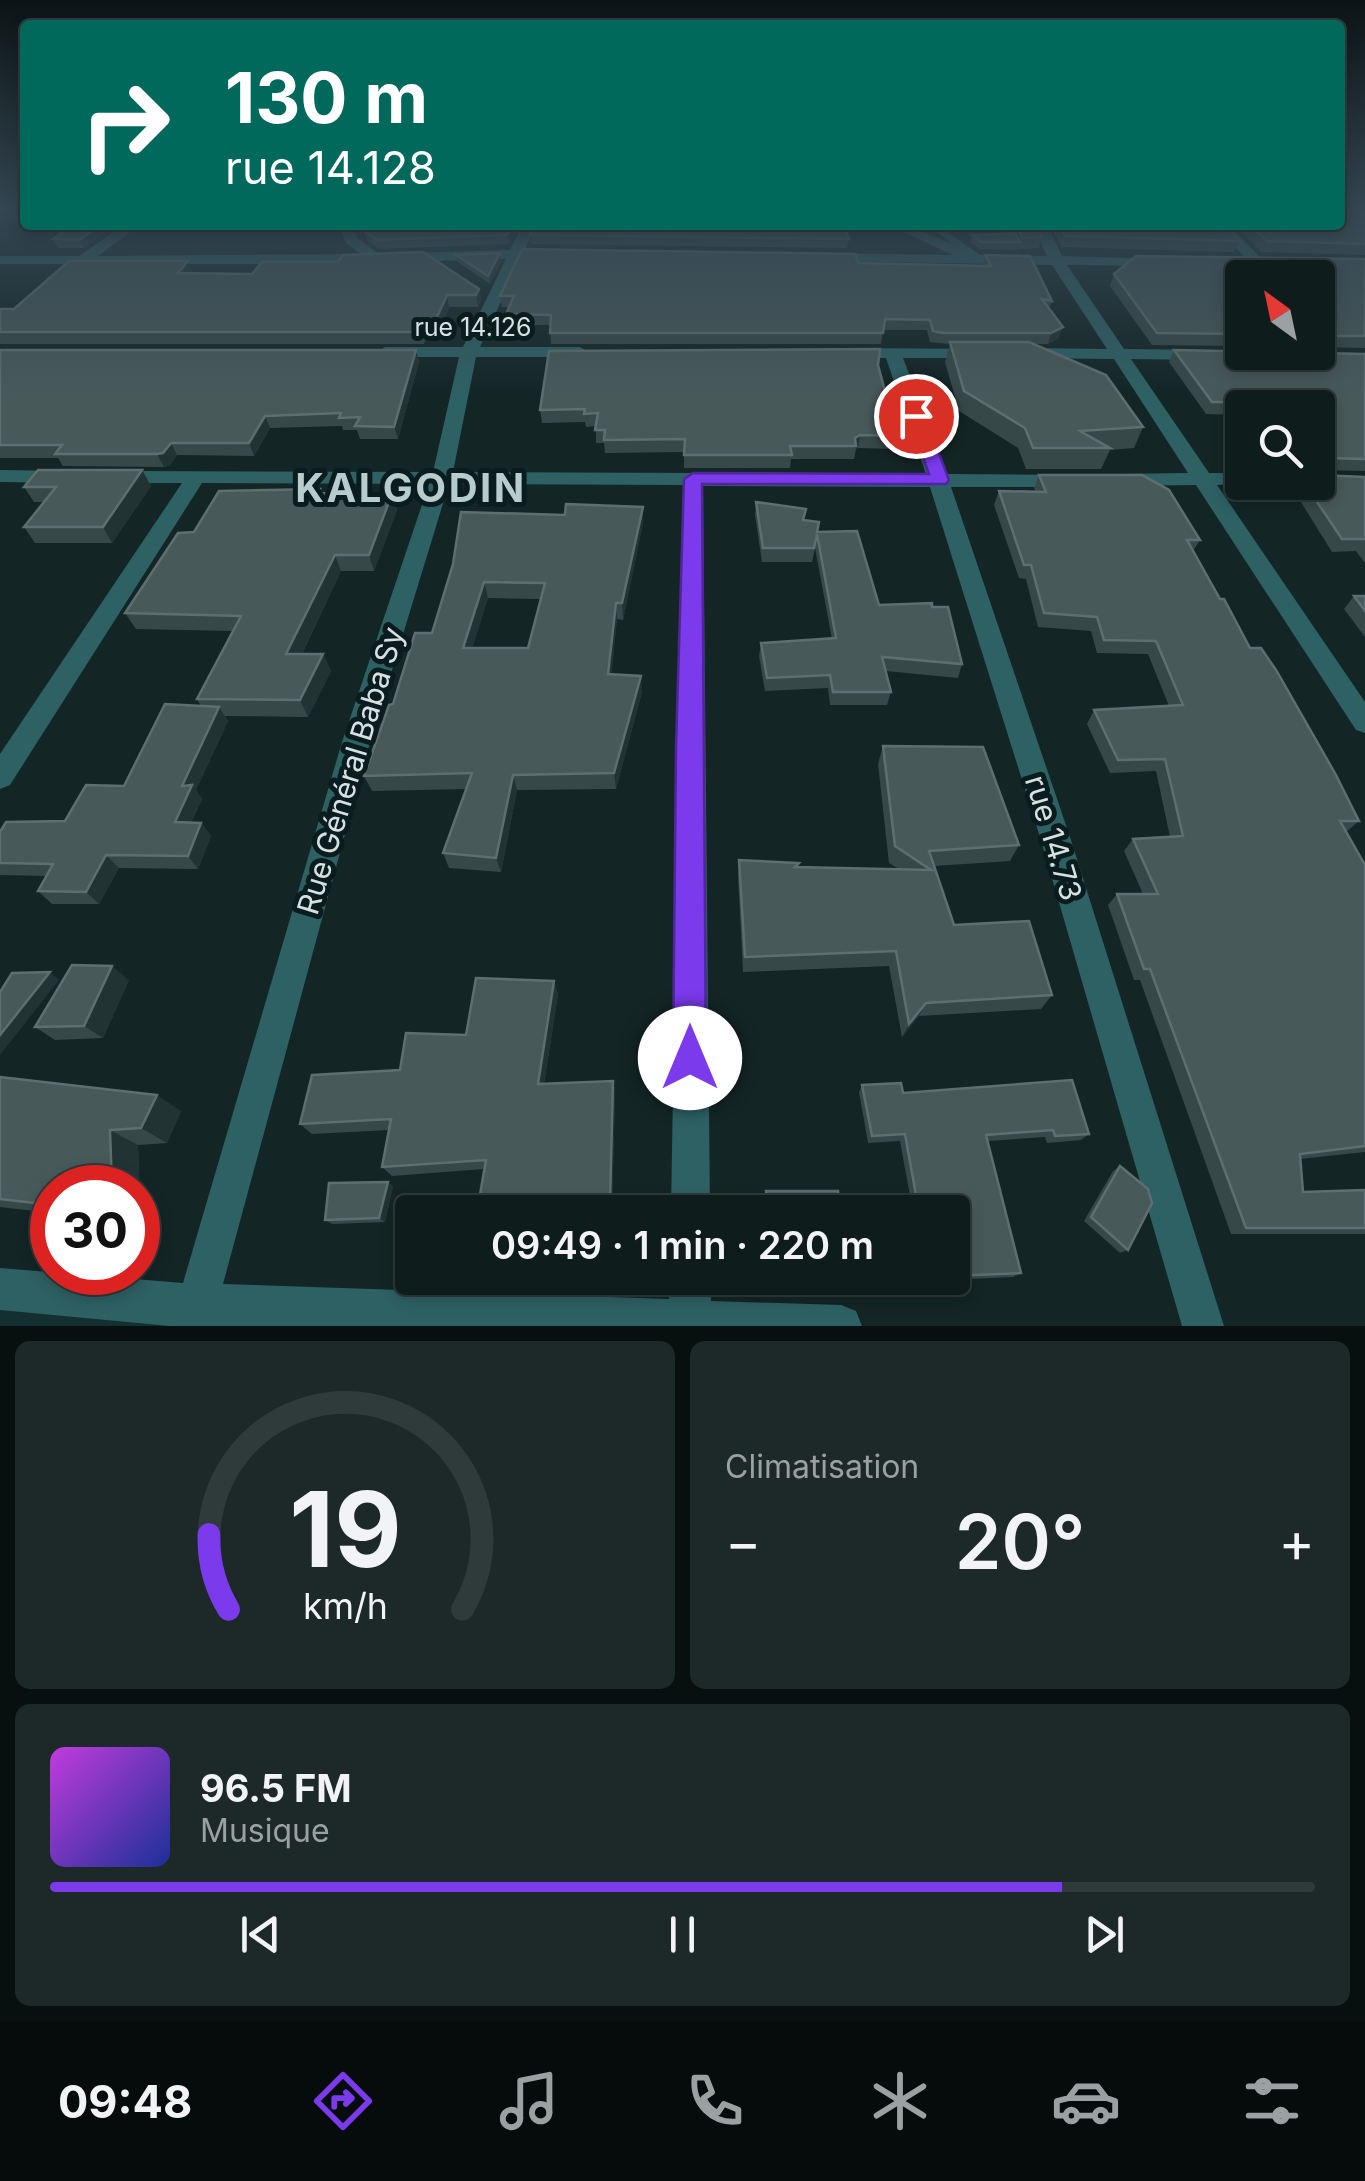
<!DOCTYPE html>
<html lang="fr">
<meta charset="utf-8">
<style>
:root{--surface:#0f1c1c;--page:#1d2929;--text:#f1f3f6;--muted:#9ba1a3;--line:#2f3a3b;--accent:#7c3aed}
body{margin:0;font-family:Inter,sans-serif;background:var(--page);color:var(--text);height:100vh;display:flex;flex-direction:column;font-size:38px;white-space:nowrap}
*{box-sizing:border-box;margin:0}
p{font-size:32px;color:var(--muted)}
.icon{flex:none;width:55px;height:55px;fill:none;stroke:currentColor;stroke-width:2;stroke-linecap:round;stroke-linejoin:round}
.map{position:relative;height:1326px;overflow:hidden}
.details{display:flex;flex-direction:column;gap:15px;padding:15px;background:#080f0f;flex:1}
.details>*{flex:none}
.hud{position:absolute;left:20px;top:20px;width:1325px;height:210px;border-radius:10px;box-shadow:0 5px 15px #0003,0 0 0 2px var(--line);background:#00695c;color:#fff;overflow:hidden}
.needle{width:65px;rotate:327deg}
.tools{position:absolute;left:1225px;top:260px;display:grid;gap:20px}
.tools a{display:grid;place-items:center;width:110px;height:110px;border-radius:10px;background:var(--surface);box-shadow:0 5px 15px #0003,0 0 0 2px var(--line);font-size:50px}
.speed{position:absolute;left:30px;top:1165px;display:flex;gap:20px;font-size:50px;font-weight:700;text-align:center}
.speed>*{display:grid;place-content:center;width:130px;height:130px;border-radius:50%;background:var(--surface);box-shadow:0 5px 15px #0003,0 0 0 2px var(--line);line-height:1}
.speed .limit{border:15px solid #d22;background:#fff;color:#111}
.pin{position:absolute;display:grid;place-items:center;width:85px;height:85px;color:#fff;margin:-42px;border:5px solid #fff;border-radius:50%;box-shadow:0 2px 10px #0007}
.me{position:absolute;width:110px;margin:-55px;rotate:0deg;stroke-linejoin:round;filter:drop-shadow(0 0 8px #0008)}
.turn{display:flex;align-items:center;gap:35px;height:210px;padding:0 40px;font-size:45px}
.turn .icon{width:130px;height:130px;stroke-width:2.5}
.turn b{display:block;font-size:70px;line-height:85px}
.big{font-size:75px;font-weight:600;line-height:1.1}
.details .tile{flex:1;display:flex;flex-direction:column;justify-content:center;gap:15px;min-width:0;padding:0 35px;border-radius:15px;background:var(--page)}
.details .dial{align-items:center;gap:0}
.dial svg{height:260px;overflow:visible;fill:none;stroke:var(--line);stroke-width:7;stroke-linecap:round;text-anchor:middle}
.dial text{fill:var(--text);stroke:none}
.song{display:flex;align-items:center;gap:30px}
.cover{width:120px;height:120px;border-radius:15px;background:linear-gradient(135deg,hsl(290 70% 55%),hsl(230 70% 35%))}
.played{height:10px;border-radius:5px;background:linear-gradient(90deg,var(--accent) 80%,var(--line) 80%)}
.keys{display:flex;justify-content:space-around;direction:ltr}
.heat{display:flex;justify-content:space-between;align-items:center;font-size:55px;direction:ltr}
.details .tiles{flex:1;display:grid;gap:15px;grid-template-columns:1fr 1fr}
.tile:last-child{grid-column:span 2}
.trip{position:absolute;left:395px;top:1195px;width:575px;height:100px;border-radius:10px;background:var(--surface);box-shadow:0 5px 15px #0003,0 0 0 2px var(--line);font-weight:600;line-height:100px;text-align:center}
.tabs{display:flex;height:160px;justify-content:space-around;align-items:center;background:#060b0b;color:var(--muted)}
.tabs .icon{width:70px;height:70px}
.tabs .on{color:var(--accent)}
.tabs b{font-size:45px;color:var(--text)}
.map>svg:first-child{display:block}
.built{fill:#142f30}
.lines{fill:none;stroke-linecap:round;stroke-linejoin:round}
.service{fill:#2e6164;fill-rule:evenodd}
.minor{fill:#2e6164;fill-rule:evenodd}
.wall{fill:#374849;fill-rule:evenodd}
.shaded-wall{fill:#223334}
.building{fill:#48595a;stroke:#5f6e6f;stroke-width:2.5;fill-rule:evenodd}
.route{fill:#7c3aed;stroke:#51269a;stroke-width:2.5}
.labels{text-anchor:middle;stroke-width:10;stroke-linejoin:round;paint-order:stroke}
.far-street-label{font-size:25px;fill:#d7e1e2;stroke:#0a1c1d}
.street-label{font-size:30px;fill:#d7e1e2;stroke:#0a1c1d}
.district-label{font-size:40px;font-weight:bold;letter-spacing:2.5px;fill:#b7cccd;stroke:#0a1c1d}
</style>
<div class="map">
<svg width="1365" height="1326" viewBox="0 0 1365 1326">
<rect width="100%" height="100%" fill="#142526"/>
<path class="built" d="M 0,1294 L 178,1326 L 0,1326 Z"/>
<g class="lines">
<path class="service" d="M 926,225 L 937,225 L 986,259 L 977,261 Z"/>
<path class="minor" d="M 124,225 L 140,225 L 98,256 L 361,254 L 346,243 L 339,225 L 353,225 L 357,238 L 379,254 L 510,250 L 522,225 L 536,225 L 525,250 L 555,249 L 562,253 L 555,257 L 521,258 L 480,347 L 580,347 L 588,352 L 580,357 L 476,357 L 453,472 L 926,474 L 886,358 L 845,358 L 837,353 L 845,348 L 986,349 L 988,353 L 980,358 L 903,358 L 947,474 L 1070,475 L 1080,481 L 1070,487 L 951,487 L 1070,837 L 1224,1326 L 1182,1326 L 1040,837 L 930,487 L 703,486 L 710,1212 L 671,1212 L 683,485 L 449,484 L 370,742 L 223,1284 L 669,1299 L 670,1278 L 710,1278 L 711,1301 L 841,1305 L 856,1311 L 862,1326 L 170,1326 L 0,1310 L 0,1268 L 183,1283 L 342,742 L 429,484 L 202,483 L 10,785 L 0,789 L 0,754 L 182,483 L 115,483 L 105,477 L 115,471 L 433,472 L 459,357 L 385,357 L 377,352 L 385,347 L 463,347 L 506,259 L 321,264 L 0,264 L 0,256 L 79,256 Z
M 888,225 L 907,225 L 967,250 L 968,255 L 1047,256 L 1033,225 L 1047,225 L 1062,256 L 1165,259 L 1165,265 L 1160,266 L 1067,265 L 1124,349 L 1205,350 L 1214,355 L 1205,360 L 1131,359 L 1209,473 L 1242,473 L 1242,482 L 1250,482 L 1217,485 L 1365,702 L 1365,733 L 1356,730 L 1196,485 L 1115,486 L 1105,480 L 1115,474 L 1188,473 L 1114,359 L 1025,358 L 1017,353 L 1025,348 L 1107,349 L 1052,265 L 825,261 L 818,257 L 825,253 L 953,255 Z
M 1214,225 L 1229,225 L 1263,260 L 1263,266 L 1253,266 Z
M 0,470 L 65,471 L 75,477 L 65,483 L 0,482 Z"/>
</g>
<path class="wall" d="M 1365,210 L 1365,255 L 1262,252 L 1233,225 L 1340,225 Z
M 26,225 L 117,225 L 84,248 L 58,248 L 53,239 L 68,227 L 27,227 Z
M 369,225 L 518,225 L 509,244 L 379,249 L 367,240 L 364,231 Z
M 1012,225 L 1037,225 L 1042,237 L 1039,248 L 1019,249 L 1019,247 L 1018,250 L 979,249 L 970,242 L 972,235 L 1015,233 Z
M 1049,225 L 1225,225 L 1239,241 L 1234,252 L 1062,247 Z
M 530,235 L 849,239 L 847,248 L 531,244 Z
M 500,253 L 501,261 L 490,284 L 458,262 L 456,255 Z
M 985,255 L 1052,301 L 1049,308 L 1059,338 L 1048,344 L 1034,344 L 1143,427 L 1134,448 L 1110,450 L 1101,469 L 1026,469 L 1018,448 L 959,411 L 945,362 L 950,344 L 930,342 L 927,330 L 883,330 L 881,344 L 551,344 L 550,325 L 508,325 L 506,314 L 509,307 L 502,307 L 500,296 L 859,263 L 983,266 Z
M 1365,259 L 1365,348 L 1318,347 L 1318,278 L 1242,278 L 1242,346 L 1152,345 L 1110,286 L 1114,274 Z
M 193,273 L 479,289 L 481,300 L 478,307 L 449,307 L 435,340 L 425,340 L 424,344 L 0,344 L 0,309 L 14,309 Z
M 0,350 L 416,350 L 419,362 L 398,439 L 360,439 L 357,430 L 343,430 L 342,426 L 270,428 L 254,456 L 177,455 L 170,465 L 164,467 L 63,466 L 58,458 L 0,458 Z
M 1174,350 L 1365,354 L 1365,471 L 1318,470 L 1318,408 L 1242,408 L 1242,418 L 1240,415 L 1206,414 L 1169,362 Z
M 878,365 L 897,436 L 894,449 L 858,448 L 856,449 L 854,459 L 791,459 L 790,468 L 684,468 L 684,452 L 605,453 L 604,443 L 596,443 L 596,426 L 586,427 L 585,422 L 542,423 L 540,410 Z
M 142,470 L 151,486 L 112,543 L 35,543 L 24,527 L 44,502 L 34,502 L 24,487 Z
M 1039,475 L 1200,540 L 1193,551 L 1220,599 L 1359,821 L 1346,832 L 1365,865 L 1365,1152 L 1300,1159 L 1303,1192 L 1365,1190 L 1365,1234 L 1231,1234 L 1140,980 L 1134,980 L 1108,905 L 1117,894 L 1143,894 L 1124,851 L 1133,839 L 1170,837 L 1156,771 L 1110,773 L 1087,724 L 1094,710 L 1169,706 L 1148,654 L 1097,653 L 1091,631 L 1038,627 L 1026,579 L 1019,578 L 994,505 L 999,491 L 1036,492 L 1034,488 Z
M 1319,475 L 1365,477 L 1365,563 L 1356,551 L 1332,552 L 1299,499 L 1303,494 L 1295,482 L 1318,482 Z
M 322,493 L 392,494 L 397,510 L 374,571 L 341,571 L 302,654 L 323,654 L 331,671 L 308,717 L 225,716 L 228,721 L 196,790 L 202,799 L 191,823 L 201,823 L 211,836 L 198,869 L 119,868 L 99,904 L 52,904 L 38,891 L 46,876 L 0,875 L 0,832 L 65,821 L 124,786 L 201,706 L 197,699 L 232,631 L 136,629 L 125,613 L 194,532 Z
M 756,502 L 804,520 L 818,532 L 879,605 L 932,607 L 962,664 L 958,678 L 886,671 L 891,692 L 887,705 L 830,705 L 828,688 L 765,691 L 759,656 L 761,643 L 832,639 L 815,548 L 812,562 L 762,562 L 755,515 Z
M 643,523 L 623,620 L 617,619 L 611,674 L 642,692 L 616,789 L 517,790 L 501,872 L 449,868 L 443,853 L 466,789 L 372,791 L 364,776 L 393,704 L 432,633 L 453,564 ZM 488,598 L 540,599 L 528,648 L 472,648 Z
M 1354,596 L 1365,596 L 1365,637 L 1344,609 Z
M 883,746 L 1019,845 L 1010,861 L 934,866 L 954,925 L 1052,995 L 1041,1009 L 919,1016 L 902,1037 L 889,966 L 743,972 L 738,876 L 739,860 L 799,863 L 798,867 L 899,869 L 889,863 L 878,764 Z
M 129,980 L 103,1038 L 55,1040 L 35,1027 Z
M 554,981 L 558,994 L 544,1084 L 613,1081 L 615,1092 L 612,1210 L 545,1212 L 484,1169 L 392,1176 L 382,1167 L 389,1130 L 312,1134 L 300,1124 L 466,1035 Z
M 0,1077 L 181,1111 L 167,1143 L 138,1145 L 140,1203 L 138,1209 L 138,1188 L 52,1188 L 52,1213 L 0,1207 Z
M 862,1085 L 1089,1134 L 1081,1140 L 1047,1143 L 1045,1137 L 988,1141 L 1021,1273 L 1013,1277 L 925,1281 L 924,1278 L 952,1278 L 952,1212 L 913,1212 L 900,1141 L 868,1143 L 859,1092 Z
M 1120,1166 L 1128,1250 L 1120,1253 L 1084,1221 L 1113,1171 Z
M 393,1186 L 385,1222 L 332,1224 L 325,1220 Z"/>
<path class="shaded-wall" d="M 101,225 L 117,225 L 84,248 L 79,240 Z
M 512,225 L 518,225 L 509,244 L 507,235 Z
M 500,253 L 501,261 L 490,284 L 488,276 Z
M 188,261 L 193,273 L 178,273 Z
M 479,289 L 481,300 L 478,307 L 476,295 Z
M 447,295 L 449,307 L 435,340 L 432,328 Z
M 1063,327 L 1059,338 L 1048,344 L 1051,333 Z
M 416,350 L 419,362 L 398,439 L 394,427 Z
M 265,416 L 270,428 L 254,456 L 249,443 Z
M 860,435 L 858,448 L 856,449 L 855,438 Z
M 171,443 L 177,455 L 170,465 L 164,467 L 157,454 Z
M 142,470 L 151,486 L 112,543 L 103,527 Z
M 392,494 L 397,510 L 374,571 L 369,555 Z
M 643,507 L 643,523 L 623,620 L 622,603 Z
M 335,555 L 341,571 L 294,670 L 286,654 Z
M 484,582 L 488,598 L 467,664 L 463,648 Z
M 616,603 L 617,619 L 610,690 L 608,674 Z
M 323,654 L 331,671 L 308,717 L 300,700 Z
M 641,676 L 642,692 L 616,789 L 614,773 Z
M 219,707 L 228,721 L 196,790 L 202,799 L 185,835 L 175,822 L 182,786 Z
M 513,775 L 517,790 L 501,872 L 496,858 Z
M 201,823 L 211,836 L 198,869 L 188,856 Z
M 106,855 L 119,868 L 99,904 L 86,892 Z
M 112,966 L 129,980 L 103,1038 L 84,1026 Z
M 50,972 L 59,980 L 0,1055 L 0,1035 Z
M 554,981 L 558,994 L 542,1095 L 538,1084 Z
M 926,1003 L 919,1016 L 902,1037 L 909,1024 Z
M 613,1081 L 615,1092 L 612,1210 L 610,1203 Z
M 157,1095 L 181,1111 L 167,1143 L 141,1128 Z
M 110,1130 L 138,1145 L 140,1203 L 138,1209 L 138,1188 L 112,1188 Z
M 388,1182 L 393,1186 L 385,1222 L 379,1218 Z"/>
<path class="building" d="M 1340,210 L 1365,210 L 1365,244 L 1267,241 L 1249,225 L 1340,225 Z
M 72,225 L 101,225 L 79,240 L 53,239 Z
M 369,225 L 512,225 L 507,235 L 377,240 L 364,231 Z
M 535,225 L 843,225 L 849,239 L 530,235 Z
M 1018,225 L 1037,225 L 1042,237 L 1022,238 Z
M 1059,225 L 1225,225 L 1239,241 L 1065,236 Z
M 1015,233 L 1020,242 L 981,242 L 972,235 Z
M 522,249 L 855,254 L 859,263 L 991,266 L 985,255 L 1030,256 L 1052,301 L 1042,299 L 1063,327 L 1051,333 L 943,333 L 933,331 L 930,320 L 885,319 L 883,333 L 550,333 L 551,315 L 506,314 L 514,296 L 500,296 Z
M 423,252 L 479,289 L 476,295 L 447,295 L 432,328 L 422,328 L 421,332 L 0,332 L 0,309 L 14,309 L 69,261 L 188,261 L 178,273 L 252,274 L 262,262 L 338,262 L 343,255 Z
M 500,253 L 488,276 L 456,255 Z
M 1136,256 L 1365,259 L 1365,336 L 1318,336 L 1318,278 L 1242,278 L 1242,334 L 1157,333 L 1114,274 Z
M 950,342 L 1029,342 L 1106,375 L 1143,427 L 1080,431 L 1110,448 L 1033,448 L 1025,428 L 964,391 Z
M 880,349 L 878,365 L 897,436 L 860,435 L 855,438 L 856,446 L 790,446 L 792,455 L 684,455 L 685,439 L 604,440 L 605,430 L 595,430 L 598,413 L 584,414 L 585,409 L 540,410 L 549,351 Z
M 0,350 L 416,350 L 394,427 L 355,426 L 360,417 L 339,418 L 341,413 L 265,416 L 249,443 L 171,443 L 163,453 L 157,454 L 55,454 L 62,445 L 0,445 Z
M 1174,350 L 1365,354 L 1365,459 L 1326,458 L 1318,469 L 1318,408 L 1250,408 L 1246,402 L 1212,402 Z
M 38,470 L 142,470 L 103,527 L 24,527 L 56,487 L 24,487 Z
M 1318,474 L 1319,475 L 1365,477 L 1365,539 L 1342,539 L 1307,487 L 1315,487 L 1312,482 L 1318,482 Z
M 1039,475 L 1142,475 L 1169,490 L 1200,540 L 1187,540 L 1220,599 L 1224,599 L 1250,648 L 1261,648 L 1276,670 L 1336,775 L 1359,821 L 1340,821 L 1365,865 L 1365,1146 L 1300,1154 L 1303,1192 L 1365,1190 L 1365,1228 L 1246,1228 L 1150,969 L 1144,969 L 1117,894 L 1158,894 L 1133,839 L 1183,836 L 1165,759 L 1118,760 L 1094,710 L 1183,705 L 1156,641 L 1104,640 L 1097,617 L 1044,613 L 1031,565 L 1024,565 L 999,491 L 1046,492 Z
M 320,489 L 318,493 L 392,494 L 369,555 L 335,555 L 286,654 L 323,654 L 300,700 L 197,699 L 241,616 L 125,613 L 178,533 L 194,532 L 219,491 Z
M 756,502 L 806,509 L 803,520 L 819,522 L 817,532 L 857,531 L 879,605 L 932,603 L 932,607 L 948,607 L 962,664 L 882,657 L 891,692 L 833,692 L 830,675 L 767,678 L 761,643 L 836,638 L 817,534 L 814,548 L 763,548 Z
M 566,504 L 643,507 L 622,603 L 616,603 L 608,674 L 641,676 L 614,773 L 513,775 L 496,858 L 443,853 L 472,773 L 364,776 L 389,705 L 393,704 L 415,633 L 432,633 L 453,564 L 461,512 L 565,515 ZM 484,582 L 545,583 L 528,648 L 463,648 Z
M 1354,596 L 1365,596 L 1365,611 Z
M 165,704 L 219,707 L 182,786 L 192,785 L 175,822 L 201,823 L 188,856 L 106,855 L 86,892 L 38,891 L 53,864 L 0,863 L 0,832 L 6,822 L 65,821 L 86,785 L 124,786 Z
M 883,746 L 983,747 L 1019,845 L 929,851 L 954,925 L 1029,921 L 1052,995 L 926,1003 L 909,1024 L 896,951 L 745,957 L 739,860 L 799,863 L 795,867 L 931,870 L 895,846 Z
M 72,965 L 112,966 L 84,1026 L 35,1027 Z
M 50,972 L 0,1035 L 0,992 L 12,973 Z
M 476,978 L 554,981 L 538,1084 L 613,1081 L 610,1203 L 541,1204 L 539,1212 L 477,1212 L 486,1160 L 382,1167 L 391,1119 L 300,1124 L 312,1075 L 400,1070 L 406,1033 L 466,1035 Z
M 0,1077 L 157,1095 L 141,1128 L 110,1130 L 112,1188 L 52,1188 L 52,1205 L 0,1199 Z
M 1072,1080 L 1089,1134 L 1055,1136 L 1053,1130 L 986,1135 L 1021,1273 L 952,1276 L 952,1212 L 919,1212 L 905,1134 L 872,1136 L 862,1085 L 901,1083 L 903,1093 Z
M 1120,1166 L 1148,1189 L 1152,1203 L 1128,1250 L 1091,1217 Z
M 388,1182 L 379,1218 L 325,1220 L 329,1183 Z
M 766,1191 L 838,1191 L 840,1212 L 768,1212 Z"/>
<linearGradient id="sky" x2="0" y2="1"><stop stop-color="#0b1415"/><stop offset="0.53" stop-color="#344652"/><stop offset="1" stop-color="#344652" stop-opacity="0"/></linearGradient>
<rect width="1365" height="395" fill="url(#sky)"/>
<path class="route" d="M 916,411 L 925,416 L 949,480 L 946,484 L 702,484 L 706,1058 L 701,1069 L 690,1074 L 678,1069 L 673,1058 L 676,747 L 684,479 L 693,473 L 929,474 L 908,416 Z"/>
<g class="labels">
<g class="far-street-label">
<text x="473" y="336">rue 14.126</text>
</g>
<g class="street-label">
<text transform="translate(351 771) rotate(-73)" y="10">Rue Général Baba Sy</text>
<text transform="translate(1053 838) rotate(73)" y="10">rue 14.73</text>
</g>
<g class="district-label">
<text x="411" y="502">KALGODIN</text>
</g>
</g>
</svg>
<div class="tools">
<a><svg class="needle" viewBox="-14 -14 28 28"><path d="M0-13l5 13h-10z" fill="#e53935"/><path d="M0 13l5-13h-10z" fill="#9ba1a3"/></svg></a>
<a><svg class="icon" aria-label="search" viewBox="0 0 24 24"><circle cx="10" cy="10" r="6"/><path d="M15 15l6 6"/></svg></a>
</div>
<div class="speed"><div class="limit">30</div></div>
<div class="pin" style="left:916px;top:416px;background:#d93025"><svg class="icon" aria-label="arrive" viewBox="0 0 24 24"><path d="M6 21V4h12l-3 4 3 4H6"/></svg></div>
<svg class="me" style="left:690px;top:1058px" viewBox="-20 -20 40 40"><circle r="19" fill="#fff"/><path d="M0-13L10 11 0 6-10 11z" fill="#7c3aed"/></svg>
<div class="trip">09:49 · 1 min · 220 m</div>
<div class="hud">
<div class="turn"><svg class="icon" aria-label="right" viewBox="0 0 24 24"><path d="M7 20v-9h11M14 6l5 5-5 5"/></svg><div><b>130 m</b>rue 14.128</div></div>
</div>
</div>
<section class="details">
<div class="tiles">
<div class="tile dial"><svg viewBox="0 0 100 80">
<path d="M14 69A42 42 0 1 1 86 69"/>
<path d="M14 69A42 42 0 0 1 8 46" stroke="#7c3aed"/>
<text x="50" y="56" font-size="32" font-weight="700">19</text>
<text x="50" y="72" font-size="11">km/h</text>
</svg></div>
<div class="tile"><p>Climatisation</p>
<div class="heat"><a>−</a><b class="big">20°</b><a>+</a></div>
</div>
<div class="tile">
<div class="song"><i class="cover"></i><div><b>96.5 FM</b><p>Musique</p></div></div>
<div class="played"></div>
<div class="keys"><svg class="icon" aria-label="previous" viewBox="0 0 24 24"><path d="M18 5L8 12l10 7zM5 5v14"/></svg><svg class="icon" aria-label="pause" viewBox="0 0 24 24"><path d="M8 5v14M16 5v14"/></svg><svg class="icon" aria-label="next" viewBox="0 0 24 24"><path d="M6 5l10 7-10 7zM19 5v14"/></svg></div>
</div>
</div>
</section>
<nav class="tabs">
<b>09:48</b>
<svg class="icon on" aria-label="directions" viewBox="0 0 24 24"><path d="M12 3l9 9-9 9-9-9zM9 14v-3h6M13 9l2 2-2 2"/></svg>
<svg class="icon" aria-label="music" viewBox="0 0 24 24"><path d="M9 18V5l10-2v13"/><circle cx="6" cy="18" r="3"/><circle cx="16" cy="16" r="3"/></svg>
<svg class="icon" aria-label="phone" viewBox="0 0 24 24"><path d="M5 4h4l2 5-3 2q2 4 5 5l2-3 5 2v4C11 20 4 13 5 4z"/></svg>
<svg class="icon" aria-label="climate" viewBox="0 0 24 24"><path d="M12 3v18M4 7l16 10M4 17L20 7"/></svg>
<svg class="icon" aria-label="car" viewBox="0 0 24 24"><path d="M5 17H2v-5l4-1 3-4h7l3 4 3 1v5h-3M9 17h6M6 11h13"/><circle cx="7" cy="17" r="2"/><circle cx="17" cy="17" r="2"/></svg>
<svg class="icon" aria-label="filters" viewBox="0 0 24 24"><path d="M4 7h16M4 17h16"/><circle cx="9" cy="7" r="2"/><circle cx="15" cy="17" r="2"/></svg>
</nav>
